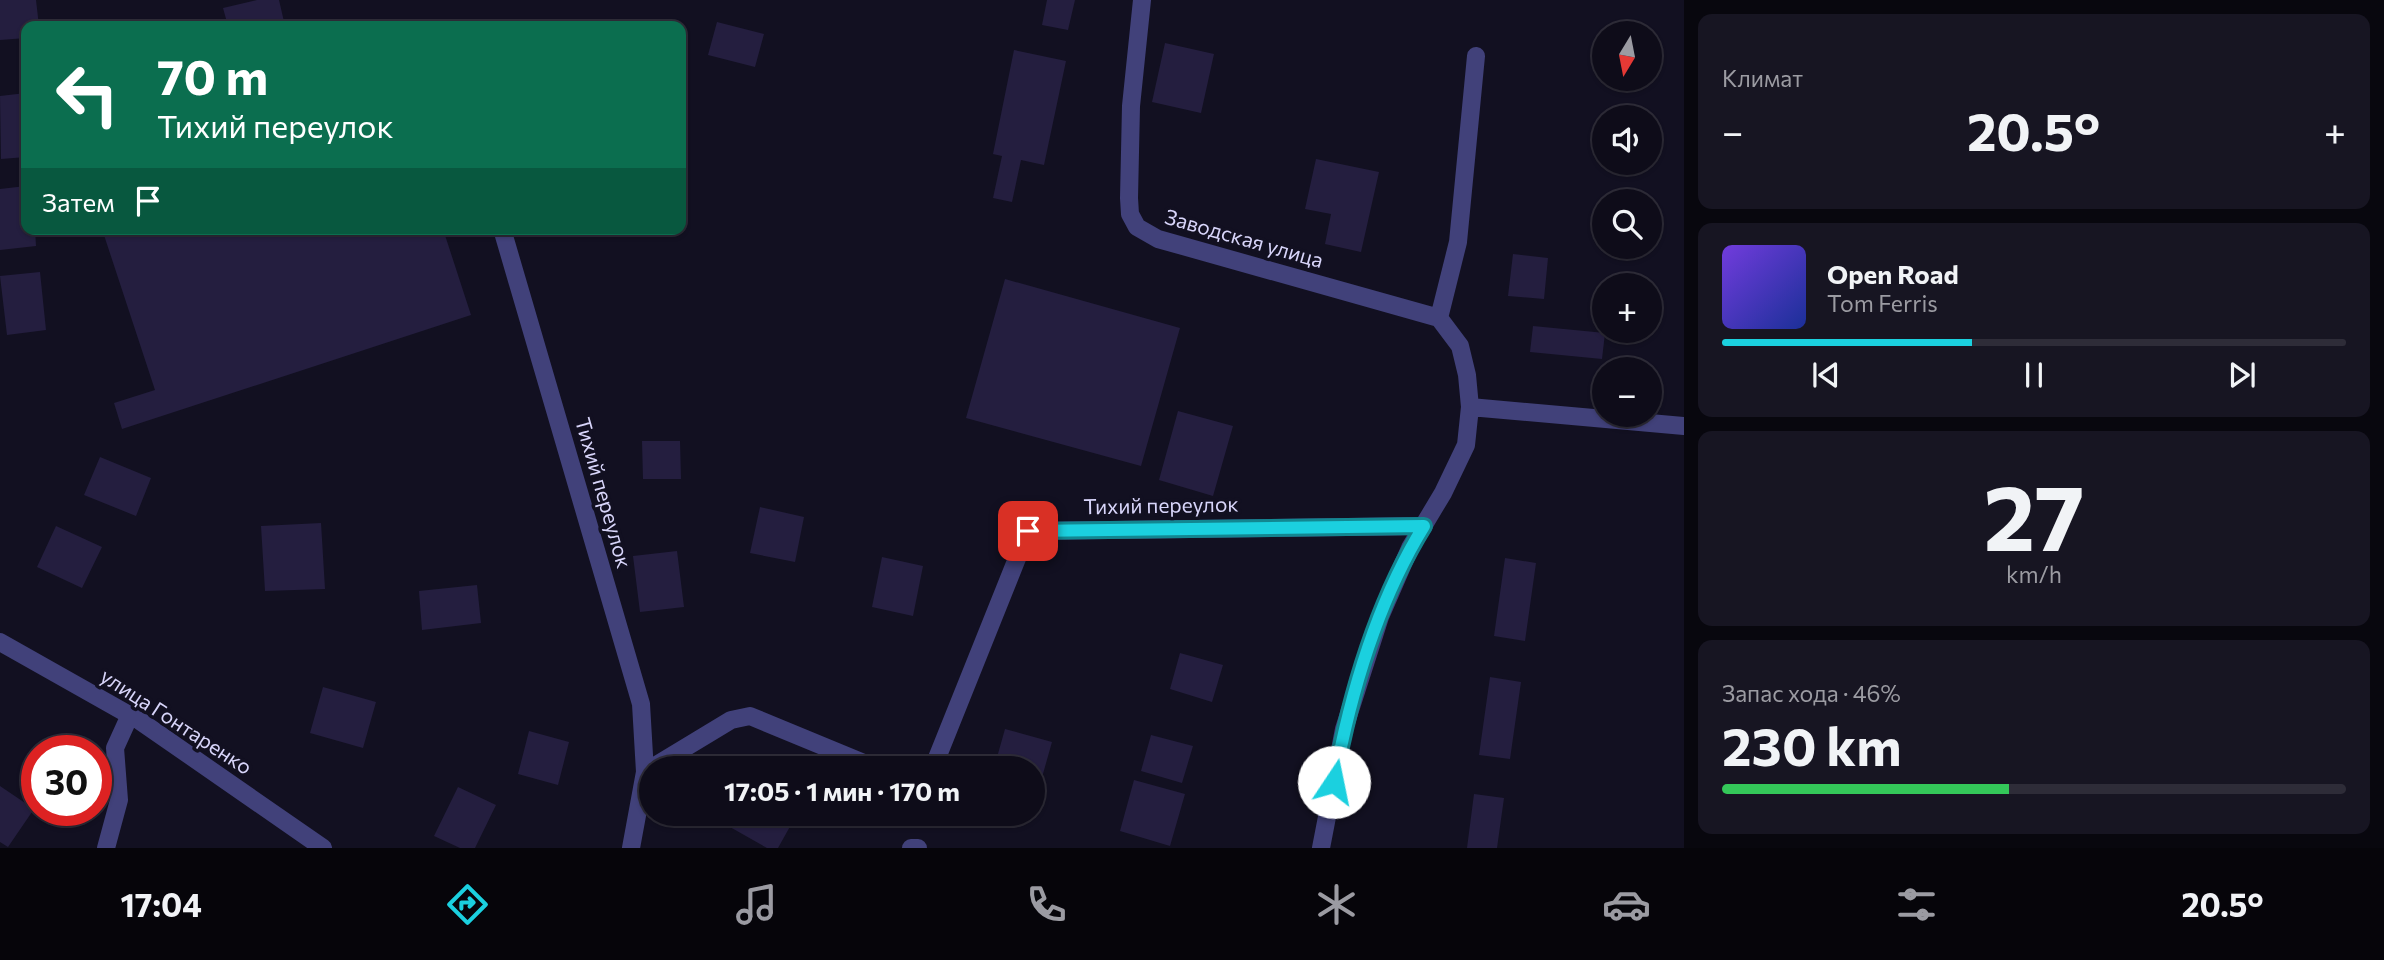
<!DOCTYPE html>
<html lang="ru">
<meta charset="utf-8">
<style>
:root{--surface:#0e0c19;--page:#171522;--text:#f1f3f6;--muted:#9b9ba2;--line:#2e2c38;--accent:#1bd0df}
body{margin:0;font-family:Commissioner,sans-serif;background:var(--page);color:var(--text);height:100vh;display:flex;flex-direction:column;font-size:26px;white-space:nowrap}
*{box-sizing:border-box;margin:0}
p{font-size:23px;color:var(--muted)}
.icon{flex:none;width:38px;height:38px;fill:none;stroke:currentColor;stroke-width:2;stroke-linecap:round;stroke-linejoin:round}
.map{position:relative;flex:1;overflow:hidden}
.sheet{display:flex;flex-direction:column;gap:14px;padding:14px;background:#08070e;width:700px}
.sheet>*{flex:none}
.hud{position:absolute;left:21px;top:21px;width:665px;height:214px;border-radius:14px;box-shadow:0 2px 5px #0004,0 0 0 2px var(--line);background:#0b6e4f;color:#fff;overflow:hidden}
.needle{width:46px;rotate:190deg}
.fabs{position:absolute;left:1592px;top:21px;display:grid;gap:14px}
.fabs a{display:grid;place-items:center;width:70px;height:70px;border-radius:50%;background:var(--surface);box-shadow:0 2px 5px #0004,0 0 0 2px var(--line);font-size:35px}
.speed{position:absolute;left:21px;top:735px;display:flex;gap:14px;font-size:35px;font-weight:700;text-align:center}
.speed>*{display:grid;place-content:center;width:91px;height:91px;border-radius:50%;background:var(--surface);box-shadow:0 2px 5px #0004,0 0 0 2px var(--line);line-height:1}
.speed .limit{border:10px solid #d22;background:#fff;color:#111}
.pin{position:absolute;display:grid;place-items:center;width:60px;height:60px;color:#fff;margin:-30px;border-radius:14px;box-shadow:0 4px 10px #0006}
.me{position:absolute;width:77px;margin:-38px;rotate:11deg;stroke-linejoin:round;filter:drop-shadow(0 0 5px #0008)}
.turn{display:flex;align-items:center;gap:24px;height:147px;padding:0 21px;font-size:32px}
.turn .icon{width:91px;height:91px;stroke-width:2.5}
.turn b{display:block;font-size:49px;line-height:60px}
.then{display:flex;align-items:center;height:66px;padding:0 21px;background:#0003;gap:14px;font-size:26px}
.big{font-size:52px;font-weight:700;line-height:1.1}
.sheet .tile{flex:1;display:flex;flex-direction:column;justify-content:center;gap:10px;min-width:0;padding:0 24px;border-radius:14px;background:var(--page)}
.sheet .dial{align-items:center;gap:0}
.dial b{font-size:91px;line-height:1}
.song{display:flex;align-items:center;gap:21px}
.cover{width:84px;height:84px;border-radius:10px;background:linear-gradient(135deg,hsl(260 70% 55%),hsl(230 70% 35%))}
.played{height:7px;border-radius:4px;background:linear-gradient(90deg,var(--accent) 40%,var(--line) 40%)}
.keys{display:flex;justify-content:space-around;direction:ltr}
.heat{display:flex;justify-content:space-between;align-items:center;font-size:38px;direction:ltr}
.charge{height:10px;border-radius:5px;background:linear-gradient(90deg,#34c759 46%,var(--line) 0)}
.trip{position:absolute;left:639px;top:756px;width:406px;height:70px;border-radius:35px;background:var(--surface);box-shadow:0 2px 5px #0004,0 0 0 2px var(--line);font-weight:700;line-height:70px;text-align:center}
.menu{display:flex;height:112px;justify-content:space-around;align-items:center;background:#06050a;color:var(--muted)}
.menu .icon{width:49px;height:49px}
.menu .active{color:var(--accent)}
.menu b{font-size:32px;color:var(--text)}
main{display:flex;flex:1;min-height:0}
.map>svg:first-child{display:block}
.building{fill:#241e3f}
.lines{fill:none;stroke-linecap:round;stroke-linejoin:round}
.minor{stroke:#41417a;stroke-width:18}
.route-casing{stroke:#128791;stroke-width:18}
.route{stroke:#1bd0df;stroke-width:12}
.labels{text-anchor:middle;stroke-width:7;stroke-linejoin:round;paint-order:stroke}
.street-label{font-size:21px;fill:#d8d5fa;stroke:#121021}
</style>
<main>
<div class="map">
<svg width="1684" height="848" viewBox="0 0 1684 848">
<rect width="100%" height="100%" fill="#121021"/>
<path class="building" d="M 0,0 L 36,0 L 39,26 L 26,26 L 26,38 L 0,40 Z
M 257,0 L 279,0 L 285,26 L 228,26 L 223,8 Z
M 1047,0 L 1075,0 L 1068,30 L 1042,25 Z
M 717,22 L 764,34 L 755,67 L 708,55 Z
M 1165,43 L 1214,54 L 1201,113 L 1152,102 Z
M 1014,50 L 1066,61 L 1044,165 L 1021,160 L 1012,202 L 993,198 L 1002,156 L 993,154 Z
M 26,93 L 26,157 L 1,159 L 0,96 Z
M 1316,159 L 1379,172 L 1361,252 L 1325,244 L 1331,214 L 1305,209 Z
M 26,186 L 26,229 L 35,229 L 36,246 L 0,250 L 0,189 Z
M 102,229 L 443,229 L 471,315 L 122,429 L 114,403 L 155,390 Z
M 1513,254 L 1548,258 L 1544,299 L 1508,296 Z
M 40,272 L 46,330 L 7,335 L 0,276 Z
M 1005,279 L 1180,328 L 1141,466 L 966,418 Z
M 1533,326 L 1605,333 L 1602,359 L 1530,352 Z
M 1178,411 L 1233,426 L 1213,496 L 1159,480 Z
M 642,441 L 680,441 L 681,479 L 643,479 Z
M 100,457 L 151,478 L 136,516 L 84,495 Z
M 760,507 L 804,517 L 795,562 L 750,553 Z
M 321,523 L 325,589 L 265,591 L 261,526 Z
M 56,526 L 102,547 L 82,588 L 37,567 Z
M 677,551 L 684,607 L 640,612 L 633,556 Z
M 882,557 L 923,566 L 913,616 L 872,607 Z
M 1505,558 L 1536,563 L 1525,641 L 1494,636 Z
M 477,585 L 481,623 L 422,630 L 419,591 Z
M 1180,653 L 1223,665 L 1212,702 L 1170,689 Z
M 1490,677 L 1521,682 L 1510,759 L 1479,755 Z
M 323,687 L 376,702 L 363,748 L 310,733 Z
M 1005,729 L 1052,742 L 1037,795 L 1032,794 L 1032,768 L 994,768 Z
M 529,731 L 569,742 L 558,785 L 518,774 Z
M 1151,735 L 1193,746 L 1182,783 L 1141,771 Z
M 1134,780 L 1185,794 L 1170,846 L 1120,831 Z
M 0,786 L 34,809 L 8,847 L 0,842 Z
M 458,787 L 496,805 L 475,848 L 460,848 L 434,836 Z
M 1474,794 L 1504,798 L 1497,848 L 1467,848 Z
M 737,814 L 797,814 L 778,848 L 767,848 L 730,827 Z"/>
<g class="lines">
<path class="minor" d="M 1142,0 L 1131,106 L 1129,198 L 1130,214 L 1137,227 L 1158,239 L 1439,318
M 502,229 L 641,704 L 645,772 L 631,848
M 1470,407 L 1684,426
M 0,642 L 140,721 L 323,848
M 933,768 L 1028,531 L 1424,526
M 645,772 L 731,720 L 750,716 L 876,768
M 106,848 L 119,800 L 115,748 L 130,715
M 911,848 L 918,848
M 1321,848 L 1344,729 L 1380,617 L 1410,548 L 1443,493 L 1466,445 L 1470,407 L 1467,375 L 1460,346 L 1439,318 L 1458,242 L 1476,56"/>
</g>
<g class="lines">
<g class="route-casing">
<path id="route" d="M 1028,531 L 1424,526 C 1377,602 1350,695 1334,782"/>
</g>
<use href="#route" class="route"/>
</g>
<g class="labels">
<g class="street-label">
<text transform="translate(1244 239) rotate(16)" y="7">Заводская улица</text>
<text transform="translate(603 493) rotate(74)" y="7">Тихий переулок</text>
<text transform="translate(1161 506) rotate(-1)" y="7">Тихий переулок</text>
<text transform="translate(176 722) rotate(33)" y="7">улица Гонтаренко</text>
</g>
</g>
</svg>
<div class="fabs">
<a><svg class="needle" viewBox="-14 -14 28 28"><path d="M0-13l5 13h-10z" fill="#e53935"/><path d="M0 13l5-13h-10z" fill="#9b9ba2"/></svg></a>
<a><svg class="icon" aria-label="sound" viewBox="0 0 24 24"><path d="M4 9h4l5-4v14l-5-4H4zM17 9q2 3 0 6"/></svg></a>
<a><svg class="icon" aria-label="search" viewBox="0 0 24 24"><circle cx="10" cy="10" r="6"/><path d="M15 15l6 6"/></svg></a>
<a>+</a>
<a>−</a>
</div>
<div class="speed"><div class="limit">30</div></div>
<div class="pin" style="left:1028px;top:531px;background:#d93025"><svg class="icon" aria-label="arrive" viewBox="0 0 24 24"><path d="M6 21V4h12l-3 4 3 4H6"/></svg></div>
<svg class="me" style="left:1334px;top:782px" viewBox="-20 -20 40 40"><circle r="19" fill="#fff"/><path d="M0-13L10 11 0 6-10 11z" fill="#1bd0df"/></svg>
<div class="trip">17:05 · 1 мин · 170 m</div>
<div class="hud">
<div class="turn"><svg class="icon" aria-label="left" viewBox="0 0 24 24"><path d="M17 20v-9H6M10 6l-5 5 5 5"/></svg><div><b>70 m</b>Тихий переулок</div></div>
<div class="then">Затем<svg class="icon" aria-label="arrive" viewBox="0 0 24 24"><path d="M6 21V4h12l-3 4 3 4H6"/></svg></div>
</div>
</div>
<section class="sheet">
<div class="tile"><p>Климат</p>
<div class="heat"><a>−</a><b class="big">20.5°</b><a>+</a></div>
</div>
<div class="tile">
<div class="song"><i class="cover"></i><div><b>Open Road</b><p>Tom Ferris</p></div></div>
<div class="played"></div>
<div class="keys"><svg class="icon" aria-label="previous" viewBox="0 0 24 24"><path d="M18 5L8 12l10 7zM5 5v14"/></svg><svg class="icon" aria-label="pause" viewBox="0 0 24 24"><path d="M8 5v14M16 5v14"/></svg><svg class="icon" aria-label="next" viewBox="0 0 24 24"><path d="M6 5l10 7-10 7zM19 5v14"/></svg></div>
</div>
<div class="tile dial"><b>27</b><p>km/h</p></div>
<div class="tile"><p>Запас хода · 46%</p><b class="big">230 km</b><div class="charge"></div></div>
</section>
</main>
<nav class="menu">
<b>17:04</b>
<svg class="icon active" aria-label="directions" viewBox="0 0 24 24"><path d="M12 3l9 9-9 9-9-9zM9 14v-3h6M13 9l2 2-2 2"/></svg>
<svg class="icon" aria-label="music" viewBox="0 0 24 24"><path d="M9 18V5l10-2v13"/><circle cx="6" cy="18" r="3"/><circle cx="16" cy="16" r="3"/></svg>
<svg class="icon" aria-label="phone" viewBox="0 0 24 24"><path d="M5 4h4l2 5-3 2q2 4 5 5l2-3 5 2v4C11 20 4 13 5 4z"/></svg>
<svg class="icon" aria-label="climate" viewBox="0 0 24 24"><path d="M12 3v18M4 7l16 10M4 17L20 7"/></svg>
<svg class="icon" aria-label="car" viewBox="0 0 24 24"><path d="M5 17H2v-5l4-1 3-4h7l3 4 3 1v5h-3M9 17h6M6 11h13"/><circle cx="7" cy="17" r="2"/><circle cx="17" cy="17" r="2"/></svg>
<svg class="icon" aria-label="filters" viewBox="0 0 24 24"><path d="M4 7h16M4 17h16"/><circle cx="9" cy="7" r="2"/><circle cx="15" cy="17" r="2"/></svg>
<b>20.5°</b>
</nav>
